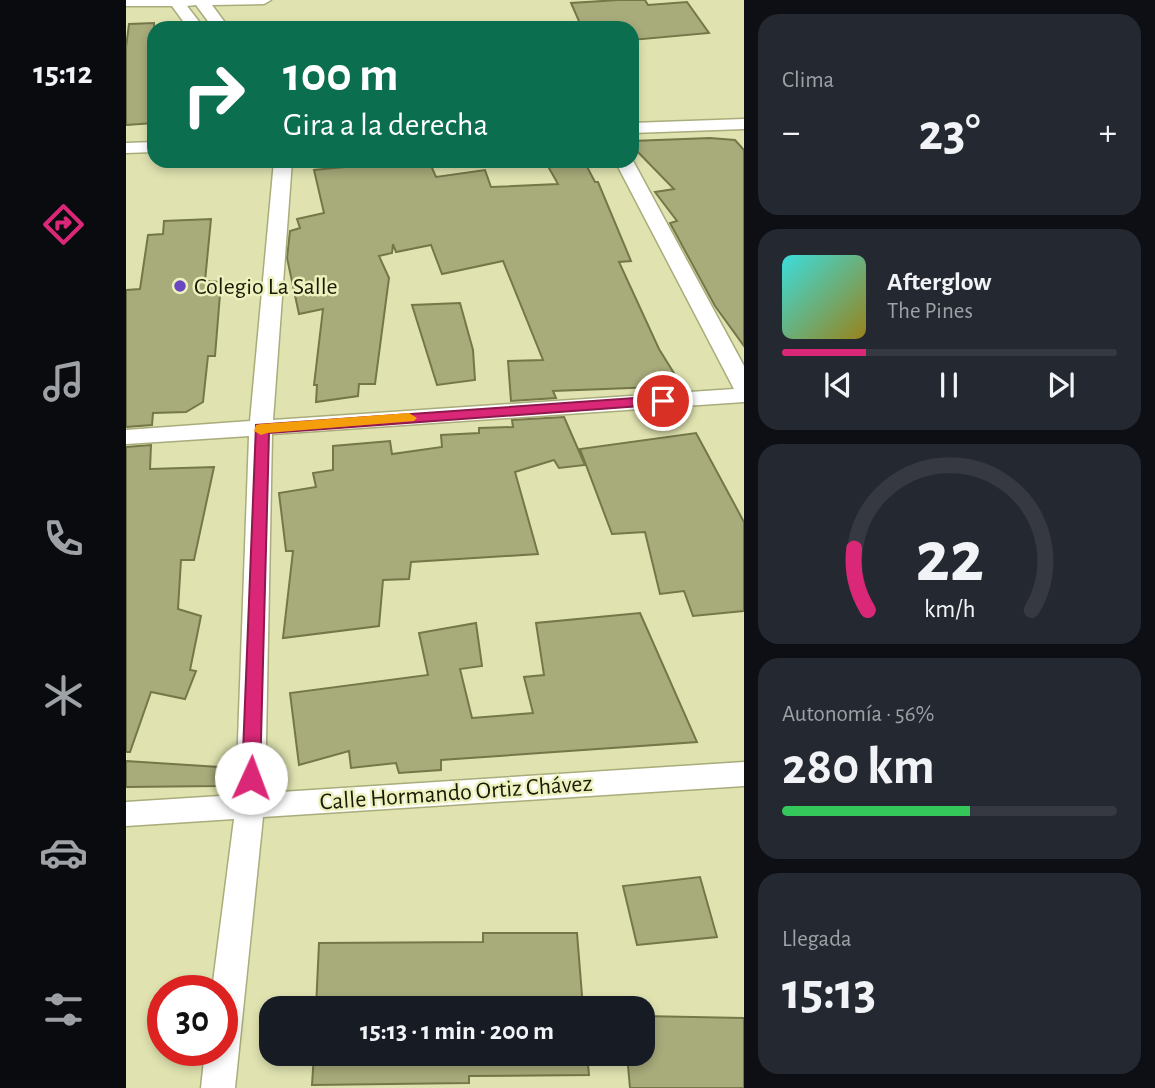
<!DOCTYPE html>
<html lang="es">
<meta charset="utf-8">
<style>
:root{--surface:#171b24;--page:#242831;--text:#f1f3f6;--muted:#9ea1a6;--line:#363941;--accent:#db2777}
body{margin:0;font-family:"Alegreya Sans",sans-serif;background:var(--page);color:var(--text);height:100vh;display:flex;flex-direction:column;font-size:26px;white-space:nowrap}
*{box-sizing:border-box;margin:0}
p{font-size:23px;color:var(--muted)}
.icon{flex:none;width:38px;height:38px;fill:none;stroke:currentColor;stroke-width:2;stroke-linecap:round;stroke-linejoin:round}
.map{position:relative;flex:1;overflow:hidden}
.panel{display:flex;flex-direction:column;gap:14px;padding:14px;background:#0d0f14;width:411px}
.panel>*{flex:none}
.hud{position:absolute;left:21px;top:21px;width:492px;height:147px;border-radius:21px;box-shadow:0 4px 10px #0003;background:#0b6e4f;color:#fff;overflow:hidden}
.speed{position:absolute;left:21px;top:975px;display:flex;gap:14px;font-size:35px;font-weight:700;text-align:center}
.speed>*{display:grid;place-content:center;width:91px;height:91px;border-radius:50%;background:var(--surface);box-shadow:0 4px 10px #0003;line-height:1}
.speed .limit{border:10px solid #d22;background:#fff;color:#111}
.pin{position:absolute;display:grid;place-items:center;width:60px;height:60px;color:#fff;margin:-30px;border:4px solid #fff;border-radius:50%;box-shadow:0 2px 7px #0007}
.me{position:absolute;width:77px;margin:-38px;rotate:2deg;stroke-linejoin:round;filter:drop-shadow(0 0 5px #0008)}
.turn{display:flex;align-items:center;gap:24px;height:147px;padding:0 21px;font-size:32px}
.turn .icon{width:91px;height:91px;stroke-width:2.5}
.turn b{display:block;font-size:49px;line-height:60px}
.big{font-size:52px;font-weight:700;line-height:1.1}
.panel .tile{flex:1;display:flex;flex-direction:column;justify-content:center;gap:10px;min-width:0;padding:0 24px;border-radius:21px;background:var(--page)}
.panel .dial{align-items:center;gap:0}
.dial svg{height:182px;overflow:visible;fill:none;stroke:var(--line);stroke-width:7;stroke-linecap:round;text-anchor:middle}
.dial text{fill:var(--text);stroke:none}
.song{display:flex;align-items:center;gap:21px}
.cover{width:84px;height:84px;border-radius:10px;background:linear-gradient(135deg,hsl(180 70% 55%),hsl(50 70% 35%))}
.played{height:7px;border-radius:4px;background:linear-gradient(90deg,var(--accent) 25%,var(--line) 25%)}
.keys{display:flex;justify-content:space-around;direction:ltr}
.heat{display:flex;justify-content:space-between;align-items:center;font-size:38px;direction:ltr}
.charge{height:10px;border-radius:5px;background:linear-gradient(90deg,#34c759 56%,var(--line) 0)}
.trip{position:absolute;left:133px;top:996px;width:396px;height:70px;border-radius:21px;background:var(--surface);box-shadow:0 4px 10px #0003;font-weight:700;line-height:70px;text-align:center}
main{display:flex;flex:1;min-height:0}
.tabs{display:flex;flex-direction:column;width:126px;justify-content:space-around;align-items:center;background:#090b0e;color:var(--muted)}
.tabs .icon{width:49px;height:49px}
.tabs .on{color:var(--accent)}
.tabs b{font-size:32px;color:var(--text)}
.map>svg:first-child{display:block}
.building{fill:#a8ab7a;stroke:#747748;stroke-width:2}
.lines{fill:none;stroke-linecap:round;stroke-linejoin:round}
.minor-casing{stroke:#a9ac7b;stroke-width:3}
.minor{fill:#fff;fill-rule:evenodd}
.route{fill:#db2777;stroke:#8e194d;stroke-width:2}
.slow{fill:#f59e0b}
.poi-dot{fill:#6847c0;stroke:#edf1bd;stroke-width:2.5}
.labels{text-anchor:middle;stroke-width:5;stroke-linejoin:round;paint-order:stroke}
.poi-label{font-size:24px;fill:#191a07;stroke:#edf1bd;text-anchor:start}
.street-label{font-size:24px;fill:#191a07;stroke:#edf1bd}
</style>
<main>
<nav class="tabs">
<b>15:12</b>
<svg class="icon on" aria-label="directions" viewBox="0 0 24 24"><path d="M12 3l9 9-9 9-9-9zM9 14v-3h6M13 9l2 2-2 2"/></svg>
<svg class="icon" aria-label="music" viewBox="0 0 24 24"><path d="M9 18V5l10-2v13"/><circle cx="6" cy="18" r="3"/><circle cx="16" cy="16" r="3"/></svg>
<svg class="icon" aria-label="phone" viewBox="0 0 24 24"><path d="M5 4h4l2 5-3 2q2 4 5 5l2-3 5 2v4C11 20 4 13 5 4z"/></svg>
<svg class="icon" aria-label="climate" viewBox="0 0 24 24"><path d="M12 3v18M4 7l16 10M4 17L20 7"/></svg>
<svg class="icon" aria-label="car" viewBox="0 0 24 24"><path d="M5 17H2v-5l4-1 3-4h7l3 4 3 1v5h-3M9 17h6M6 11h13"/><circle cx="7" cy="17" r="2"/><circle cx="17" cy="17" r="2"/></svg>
<svg class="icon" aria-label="filters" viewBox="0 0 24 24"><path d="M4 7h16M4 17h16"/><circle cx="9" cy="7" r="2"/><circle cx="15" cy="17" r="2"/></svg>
</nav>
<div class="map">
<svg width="618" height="1088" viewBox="0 0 618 1088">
<rect width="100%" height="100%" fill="#e0e3b0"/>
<path class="building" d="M 492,0 L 519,0 L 522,5 L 561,2 L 583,33 L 506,40 L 506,28 L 456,28 L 445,3 Z
M 28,23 L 28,123 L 0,125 L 0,47 L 3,24 Z
M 584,138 L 609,140 L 618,150 L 618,346 L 589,306 L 544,223 L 551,221 L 529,192 L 548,189 L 506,146 L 506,141 Z
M 280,161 L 303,161 L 310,177 L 359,170 L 365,187 L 432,184 L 419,161 L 458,161 L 469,182 L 472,182 L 505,261 L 493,262 L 533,349 L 556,386 L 427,391 L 430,398 L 385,401 L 382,361 L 417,360 L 377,261 L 316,274 L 305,245 L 270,252 L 267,244 L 266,253 L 253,256 L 263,278 L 249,384 L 233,384 L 232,396 L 190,402 L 191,385 L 188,385 L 197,309 L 173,314 L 161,258 L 164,231 L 174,228 L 171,219 L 198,213 L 188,170 Z
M 85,219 L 79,281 L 95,282 L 89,356 L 82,356 L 77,402 L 60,412 L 27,413 L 26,425 L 0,427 L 0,290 L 14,289 L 22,235 L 37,234 L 38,221 Z
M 334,303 L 347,350 L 349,380 L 311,385 L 286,305 Z
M 438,417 L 459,465 L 433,468 L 428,460 L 389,472 L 412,554 L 285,562 L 283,579 L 257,580 L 253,626 L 157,638 L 167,551 L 160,551 L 153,493 L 190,487 L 187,473 L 207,470 L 207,446 L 264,441 L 266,454 L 316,447 L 315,435 L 353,433 L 353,428 L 387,427 L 386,420 Z
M 570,433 L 618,522 L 618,611 L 567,616 L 558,591 L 534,594 L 519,532 L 486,534 L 454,449 Z
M 25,445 L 24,469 L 88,467 L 68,560 L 55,560 L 52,609 L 75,616 L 64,670 L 70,671 L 59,699 L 25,692 L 4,752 L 0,752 L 0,447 Z
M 514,613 L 571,742 L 315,760 L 315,770 L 273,773 L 270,763 L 225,768 L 223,751 L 173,765 L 164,693 L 302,675 L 293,633 L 350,623 L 356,666 L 334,669 L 346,718 L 407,713 L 398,677 L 418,675 L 410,623 Z
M 0,761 L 93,767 L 92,786 L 0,787 Z
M 574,877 L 591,937 L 511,945 L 497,886 Z
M 357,933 L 451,933 L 457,1008 L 190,1008 L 193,943 L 357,942 Z
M 516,1016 L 618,1018 L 618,1088 L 504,1088 L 501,1054 L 516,1054 Z
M 188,1054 L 461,1054 L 463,1075 L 343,1076 L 343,1083 L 186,1085 Z"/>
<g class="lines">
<g class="minor-casing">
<path id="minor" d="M 0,0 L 145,0 L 138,4 L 86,5 L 103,28 L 87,28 L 70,5 L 61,6 L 78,28 L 62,28 L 46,6 L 0,6 Z
M 618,119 L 618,129 L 506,133 L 506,123 Z
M 28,142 L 28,152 L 0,153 L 0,143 Z
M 506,159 L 618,366 L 618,402 L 146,434 L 139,793 L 618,762 L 618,786 L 137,817 L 109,1088 L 75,1088 L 79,1050 L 96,1050 L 96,990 L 86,990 L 108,819 L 0,826 L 0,802 L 110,795 L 123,436 L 0,444 L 0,430 L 124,421 L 148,161 L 166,161 L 147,420 L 608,389 L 489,161 Z"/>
</g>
<use href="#minor" class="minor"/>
</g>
<path class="route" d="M 537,396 L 545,401 L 542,404 L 143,433 L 134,778 L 132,783 L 125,786 L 119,783 L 116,778 L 130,425 Z"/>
<path class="slow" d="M 283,413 L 291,418 L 288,421 L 141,433 L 135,435 L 128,431 L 130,425 L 135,424 Z"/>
<circle class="poi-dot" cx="54" cy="286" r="7"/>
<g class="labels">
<g class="poi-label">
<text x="68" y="294">Colegio La Salle</text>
</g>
<g class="street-label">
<text transform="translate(330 792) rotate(-4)" y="8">Calle Hormando Ortiz Chávez</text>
</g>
</g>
</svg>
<div class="speed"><div class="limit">30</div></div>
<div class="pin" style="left:537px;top:401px;background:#d93025"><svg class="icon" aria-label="arrive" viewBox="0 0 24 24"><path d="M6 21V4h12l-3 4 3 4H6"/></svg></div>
<svg class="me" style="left:125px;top:778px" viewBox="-20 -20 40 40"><circle r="19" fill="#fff"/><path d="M0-13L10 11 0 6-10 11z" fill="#db2777"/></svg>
<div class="trip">15:13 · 1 min · 200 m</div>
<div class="hud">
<div class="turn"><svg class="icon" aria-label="right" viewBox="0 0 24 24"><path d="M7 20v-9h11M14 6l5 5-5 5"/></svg><div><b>100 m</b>Gira a la derecha</div></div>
</div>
</div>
<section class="panel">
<div class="tile"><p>Clima</p>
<div class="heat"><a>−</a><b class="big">23°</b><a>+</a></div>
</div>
<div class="tile">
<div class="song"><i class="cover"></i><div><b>Afterglow</b><p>The Pines</p></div></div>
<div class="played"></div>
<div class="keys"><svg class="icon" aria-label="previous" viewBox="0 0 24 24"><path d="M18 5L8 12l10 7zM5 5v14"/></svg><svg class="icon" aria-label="pause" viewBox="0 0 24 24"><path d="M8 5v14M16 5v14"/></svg><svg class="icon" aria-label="next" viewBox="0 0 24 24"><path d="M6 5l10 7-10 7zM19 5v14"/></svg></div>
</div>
<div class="tile dial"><svg viewBox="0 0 100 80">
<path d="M14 69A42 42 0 1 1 86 69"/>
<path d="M14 69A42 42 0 0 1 8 42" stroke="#db2777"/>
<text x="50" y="56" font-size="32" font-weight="700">22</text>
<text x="50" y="72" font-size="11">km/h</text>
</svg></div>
<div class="tile"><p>Autonomía · 56%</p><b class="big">280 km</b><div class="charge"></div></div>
<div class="tile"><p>Llegada</p><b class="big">15:13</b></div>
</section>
</main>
